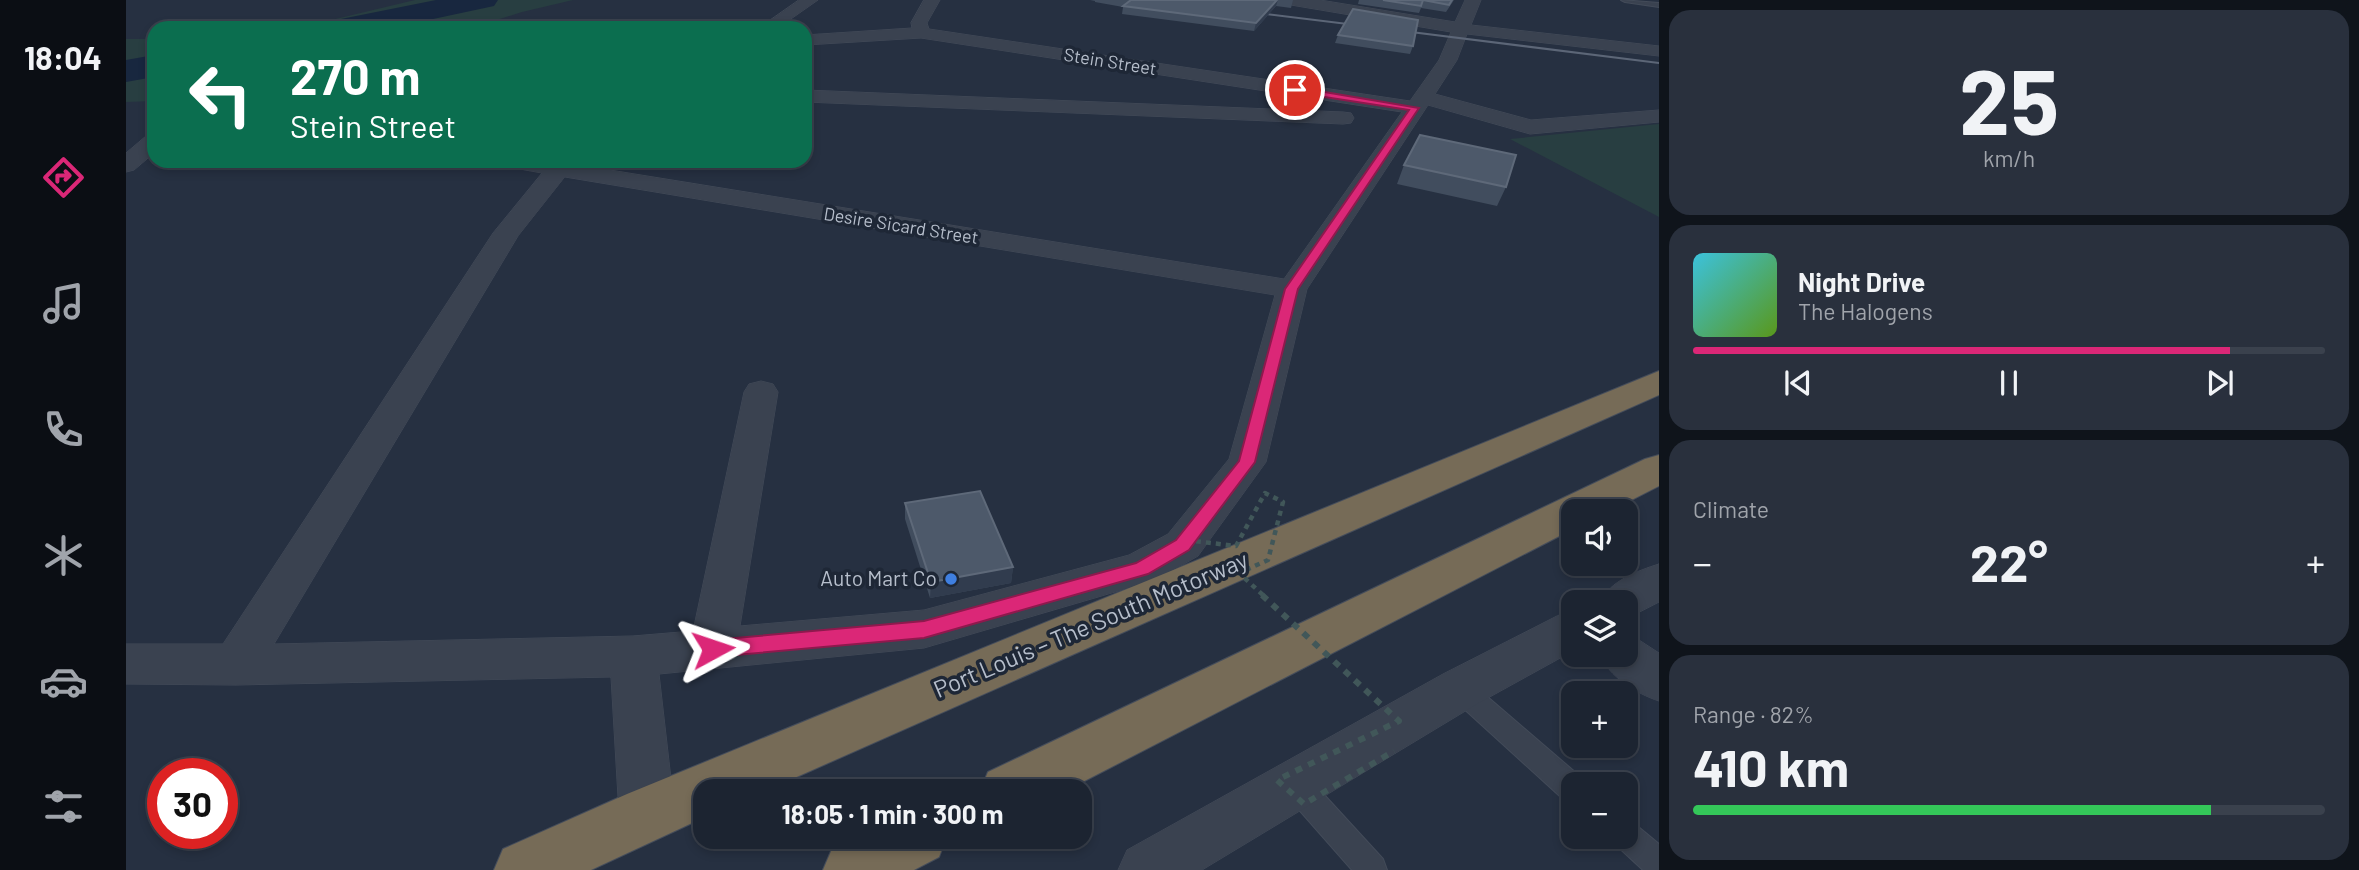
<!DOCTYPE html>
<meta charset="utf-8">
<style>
:root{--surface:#1c2431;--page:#29303d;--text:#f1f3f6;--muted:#a0a4ab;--line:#3a414d;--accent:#db2777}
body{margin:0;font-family:Barlow,sans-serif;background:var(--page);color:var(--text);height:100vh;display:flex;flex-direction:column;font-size:26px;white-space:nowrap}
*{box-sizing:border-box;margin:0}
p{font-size:23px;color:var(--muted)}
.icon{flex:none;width:38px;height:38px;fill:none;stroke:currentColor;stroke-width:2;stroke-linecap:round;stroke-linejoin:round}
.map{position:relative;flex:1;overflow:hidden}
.panel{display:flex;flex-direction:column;gap:10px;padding:10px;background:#0f141b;width:700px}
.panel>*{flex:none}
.guide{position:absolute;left:21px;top:21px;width:665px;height:147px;border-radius:21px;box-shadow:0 4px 10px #0003,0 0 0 2px var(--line);background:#0b6e4f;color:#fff;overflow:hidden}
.fabs{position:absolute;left:1435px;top:499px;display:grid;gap:14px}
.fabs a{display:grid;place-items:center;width:77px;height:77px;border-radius:14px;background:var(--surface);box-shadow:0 4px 10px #0003,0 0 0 2px var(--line);font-size:35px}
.speed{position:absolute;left:21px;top:758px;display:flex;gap:14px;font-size:35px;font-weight:700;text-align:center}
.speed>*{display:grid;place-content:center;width:91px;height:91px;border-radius:50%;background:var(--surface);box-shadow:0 4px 10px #0003,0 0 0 2px var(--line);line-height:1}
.speed .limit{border:10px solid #d22;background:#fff;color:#111}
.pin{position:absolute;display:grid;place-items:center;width:60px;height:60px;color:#fff;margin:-30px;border:4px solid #fff;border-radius:50%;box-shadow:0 2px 7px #0007}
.me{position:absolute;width:77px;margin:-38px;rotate:85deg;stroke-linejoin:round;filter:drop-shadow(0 0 5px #0008)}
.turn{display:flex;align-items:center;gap:24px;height:147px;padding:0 28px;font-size:32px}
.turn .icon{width:91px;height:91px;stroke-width:2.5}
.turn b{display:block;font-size:49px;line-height:60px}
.big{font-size:52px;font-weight:700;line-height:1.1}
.panel .card{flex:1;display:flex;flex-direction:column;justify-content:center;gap:10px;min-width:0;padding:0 24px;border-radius:21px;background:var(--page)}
.panel .dial{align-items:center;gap:0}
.dial b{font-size:91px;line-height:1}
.song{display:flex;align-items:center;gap:21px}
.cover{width:84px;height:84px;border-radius:10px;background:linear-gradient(135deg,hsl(190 70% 55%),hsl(90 70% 35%))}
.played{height:7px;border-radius:4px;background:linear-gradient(90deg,var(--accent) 85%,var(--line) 85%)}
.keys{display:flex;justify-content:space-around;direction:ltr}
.heat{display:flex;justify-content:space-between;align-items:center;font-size:38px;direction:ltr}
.charge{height:10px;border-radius:5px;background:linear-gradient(90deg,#34c759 82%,var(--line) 0)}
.trip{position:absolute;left:567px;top:779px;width:399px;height:70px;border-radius:21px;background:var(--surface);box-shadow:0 4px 10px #0003,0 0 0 2px var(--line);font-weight:700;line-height:70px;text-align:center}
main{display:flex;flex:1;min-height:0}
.dock{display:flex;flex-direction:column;width:126px;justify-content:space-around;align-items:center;background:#0b0e14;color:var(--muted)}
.dock .icon{width:49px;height:49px}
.dock .current{color:var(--accent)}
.dock b{font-size:32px;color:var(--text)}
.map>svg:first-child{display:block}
.green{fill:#283e41}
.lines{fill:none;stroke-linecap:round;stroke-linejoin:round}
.river{fill:#18273f;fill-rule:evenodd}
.lane-casing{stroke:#434b59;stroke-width:2}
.street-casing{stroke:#434b59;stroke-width:1}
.highway-casing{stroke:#454d5b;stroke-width:2}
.lane{fill:#3a4250;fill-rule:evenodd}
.street{fill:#3a4250;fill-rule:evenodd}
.highway{fill:#766b57;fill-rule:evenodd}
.tram{stroke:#5c6677;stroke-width:2}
.path-bridge-far1{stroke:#415759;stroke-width:4.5;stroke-dasharray:5 5;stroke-linecap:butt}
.path-bridge{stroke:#415759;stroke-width:6;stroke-dasharray:7 7;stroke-linecap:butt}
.wall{fill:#414d5e}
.shaded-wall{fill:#313c4e}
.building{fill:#4d596a;stroke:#5e6979;stroke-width:2}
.route{fill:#db2777;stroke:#8e194d;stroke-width:2}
.shop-dot{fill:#3f7fe0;stroke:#1e2736;stroke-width:2.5}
.labels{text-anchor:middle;stroke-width:7;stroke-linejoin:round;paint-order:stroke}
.far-street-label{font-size:18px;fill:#b6becb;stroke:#1e2736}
.poi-label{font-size:21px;fill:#b6becb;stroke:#1e2736;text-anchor:end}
.near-street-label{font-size:24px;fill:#b6becb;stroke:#1e2736}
</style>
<main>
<nav class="dock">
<b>18:04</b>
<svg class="icon current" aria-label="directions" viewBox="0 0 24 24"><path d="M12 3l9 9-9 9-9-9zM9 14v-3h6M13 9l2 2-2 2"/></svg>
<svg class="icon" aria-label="music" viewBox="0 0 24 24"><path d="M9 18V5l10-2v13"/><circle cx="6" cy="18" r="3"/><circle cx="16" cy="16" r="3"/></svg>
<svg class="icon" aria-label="phone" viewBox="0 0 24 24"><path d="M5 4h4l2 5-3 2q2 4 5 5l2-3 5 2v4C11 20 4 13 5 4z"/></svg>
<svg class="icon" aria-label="climate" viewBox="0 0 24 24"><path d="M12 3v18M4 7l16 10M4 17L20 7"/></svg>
<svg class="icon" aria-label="car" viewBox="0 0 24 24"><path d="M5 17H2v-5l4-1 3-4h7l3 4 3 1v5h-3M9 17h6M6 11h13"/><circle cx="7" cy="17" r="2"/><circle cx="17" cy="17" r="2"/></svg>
<svg class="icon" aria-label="filters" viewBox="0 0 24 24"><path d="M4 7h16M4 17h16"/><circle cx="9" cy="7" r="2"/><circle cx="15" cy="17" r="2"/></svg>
</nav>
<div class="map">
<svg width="1533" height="870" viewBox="0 0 1533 870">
<rect width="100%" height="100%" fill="#263041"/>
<path class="green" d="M 289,0 L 447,0 L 396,12 L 345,28 L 172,28 Z
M 0,39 L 28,39 L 28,101 L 0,102 Z
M 1533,124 L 1533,217 L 1384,139 Z"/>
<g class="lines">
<path class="river" d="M 310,0 L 372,0 L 368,6 L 265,28 L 200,28 L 205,21 Z
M 28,55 L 28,77 L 0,82 L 0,60 Z"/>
<g class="lane-casing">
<path id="lane" d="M 1495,0 L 1533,3 L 1533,7 L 1499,2 Z
M 1334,678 L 1343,681 L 1457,779 L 1459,784 L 1447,784 L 1447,803 L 1437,799 L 1325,697 L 1321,689 L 1325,681 Z
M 1170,771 L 1180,775 L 1257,859 L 1261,870 L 1226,870 L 1160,795 L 1156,785 L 1160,775 Z
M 1500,820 L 1510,825 L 1533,844 L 1533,870 L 1517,870 L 1490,845 L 1486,836 L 1500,836 Z"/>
</g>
<g class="street-casing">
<path id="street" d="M 673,0 L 692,0 L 652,28 L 633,28 Z
M 798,0 L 814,0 L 801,23 L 803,29 L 1284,101 L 1313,60 L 1325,32 L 1165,5 L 1157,0 L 1194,0 L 1329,22 L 1339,0 L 1355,0 L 1345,25 L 1533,46 L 1533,56 L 1341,34 L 1331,60 L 1309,94 L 1405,120 L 1533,110 L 1533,122 L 1404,134 L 1302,105 L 1181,289 L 1140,462 L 1072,556 L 1030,580 L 798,648 L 533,674 L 549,814 L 540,833 L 521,841 L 502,833 L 493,814 L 485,677 L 110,685 L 0,684 L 0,644 L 97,644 L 367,233 L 416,173 L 377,166 L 373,161 L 456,161 L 453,165 L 1158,279 L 1276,112 L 795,38 L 679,45 L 679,35 L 786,28 L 785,23 ZM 439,177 L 1149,295 L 1103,459 L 1042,534 L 1003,555 L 798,610 L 614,626 L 652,392 L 647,384 L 635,381 L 623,384 L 618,392 L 567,631 L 507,636 L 148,644 L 392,236 Z
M 679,90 L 1217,112 L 1225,113 L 1228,118 L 1225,123 L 1217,124 L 679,102 Z
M 28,134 L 28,153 L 8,170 L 0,172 L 0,153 L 20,136 Z
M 1533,564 L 1533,602 L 1500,619 L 1500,602 L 1474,602 C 1484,581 1511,571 1533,564 Z
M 1447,610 L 1447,651 L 1351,704 L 1076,870 L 992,870 L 1001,850 L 1317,674 L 1431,616 Z
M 1500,635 L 1513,640 L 1533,653 L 1533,701 C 1509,693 1484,677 1473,654 L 1500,654 Z"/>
</g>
<g class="highway-casing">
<path id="highway" d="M 1533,371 L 1533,395 L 639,791 L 579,791 L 579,817 L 465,870 L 368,870 L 377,849 L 501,794 Z
M 1533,455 L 1533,486 L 1484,511 L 1447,511 L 1447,529 L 939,791 L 854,791 L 862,772 L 1519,459 Z
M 729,836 L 821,836 L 813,857 L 788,870 L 697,870 L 706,849 Z"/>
</g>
<use href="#lane" class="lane"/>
<use href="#street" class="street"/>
<use href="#highway" class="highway"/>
<path class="tram" d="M 1124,12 L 1238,26
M 1269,30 L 1533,63"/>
<path class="path-bridge-far1" d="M 1060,540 L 1110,546 L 1139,493 L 1157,502 L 1142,560 L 1113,573 L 1138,596"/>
<path class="path-bridge" d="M 1136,595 L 1273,721 L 1151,780 L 1178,804 L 1268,751"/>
</g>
<path class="wall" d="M 964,0 L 1167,0 L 1165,8 L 1150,6 L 1128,31 L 996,14 L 997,7 L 969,2 L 969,1 Z
M 1233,0 L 1328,0 L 1320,12 L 1295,8 L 1293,13 L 1232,4 Z
M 1212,35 L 1287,46 L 1284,54 L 1209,43 Z
M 1278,165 L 1380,187 L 1371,206 L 1271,184 Z
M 779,503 L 887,567 L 885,583 L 804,598 L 779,519 Z"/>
<path class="shaded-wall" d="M 1151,0 L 1152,0 L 1150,6 L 1128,31 L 1130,23 Z
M 887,567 L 885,583 L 804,598 L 805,582 Z"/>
<path class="building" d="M 1005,0 L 1151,0 L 1130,23 L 997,6 Z
M 1257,0 L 1326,0 L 1323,5 L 1297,0 L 1295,6 Z
M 1227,9 L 1292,20 L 1287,46 L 1212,35 Z
M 1294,135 L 1390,155 L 1380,187 L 1278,165 Z
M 854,491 L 887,567 L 805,582 L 779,503 Z"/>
<path class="route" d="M 1169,87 L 1293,108 L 1172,289 L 1129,462 L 1063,550 L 1022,574 L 798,638 L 587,657 L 580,655 L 577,649 L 580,643 L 587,640 L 798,621 L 1010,563 L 1050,540 L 1113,461 L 1159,289 L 1283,110 L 1166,92 Z"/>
<circle class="shop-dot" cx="825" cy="579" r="7"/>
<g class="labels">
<g class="far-street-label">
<text transform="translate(984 62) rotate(9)" y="6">Stein Street</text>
<text transform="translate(775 226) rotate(9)" y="6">Desire Sicard Street</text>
</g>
<g class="poi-label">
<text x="811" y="586">Auto Mart Co</text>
</g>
<g class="near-street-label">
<text transform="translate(965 625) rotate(-23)" y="8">Port Louis – The South Motorway</text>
</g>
</g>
</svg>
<div class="fabs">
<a><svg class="icon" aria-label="sound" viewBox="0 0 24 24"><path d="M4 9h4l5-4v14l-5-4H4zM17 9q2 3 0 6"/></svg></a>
<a><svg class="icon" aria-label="layers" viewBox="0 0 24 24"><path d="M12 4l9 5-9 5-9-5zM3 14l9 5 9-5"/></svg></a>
<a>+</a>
<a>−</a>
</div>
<div class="speed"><div class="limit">30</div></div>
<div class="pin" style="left:1169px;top:90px;background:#d93025"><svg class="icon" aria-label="arrive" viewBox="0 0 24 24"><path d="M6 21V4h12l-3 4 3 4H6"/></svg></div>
<svg class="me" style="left:587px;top:649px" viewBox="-20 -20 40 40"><path d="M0-17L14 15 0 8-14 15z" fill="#db2777" stroke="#fff" stroke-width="4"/></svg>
<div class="trip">18:05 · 1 min · 300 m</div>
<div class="guide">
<div class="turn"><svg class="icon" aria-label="left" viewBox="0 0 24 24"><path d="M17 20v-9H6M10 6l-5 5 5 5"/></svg><div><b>270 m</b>Stein Street</div></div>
</div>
</div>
<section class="panel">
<div class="card dial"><b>25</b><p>km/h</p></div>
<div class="card">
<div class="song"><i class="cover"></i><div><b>Night Drive</b><p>The Halogens</p></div></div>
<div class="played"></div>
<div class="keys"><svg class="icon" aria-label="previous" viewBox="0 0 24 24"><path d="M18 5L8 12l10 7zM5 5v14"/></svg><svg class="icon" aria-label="pause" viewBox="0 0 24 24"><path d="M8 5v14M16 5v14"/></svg><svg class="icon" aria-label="next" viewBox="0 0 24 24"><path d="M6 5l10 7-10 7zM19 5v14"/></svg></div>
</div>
<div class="card"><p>Climate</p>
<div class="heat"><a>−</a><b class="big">22°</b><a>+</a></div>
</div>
<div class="card"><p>Range · 82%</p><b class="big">410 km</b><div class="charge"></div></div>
</section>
</main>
